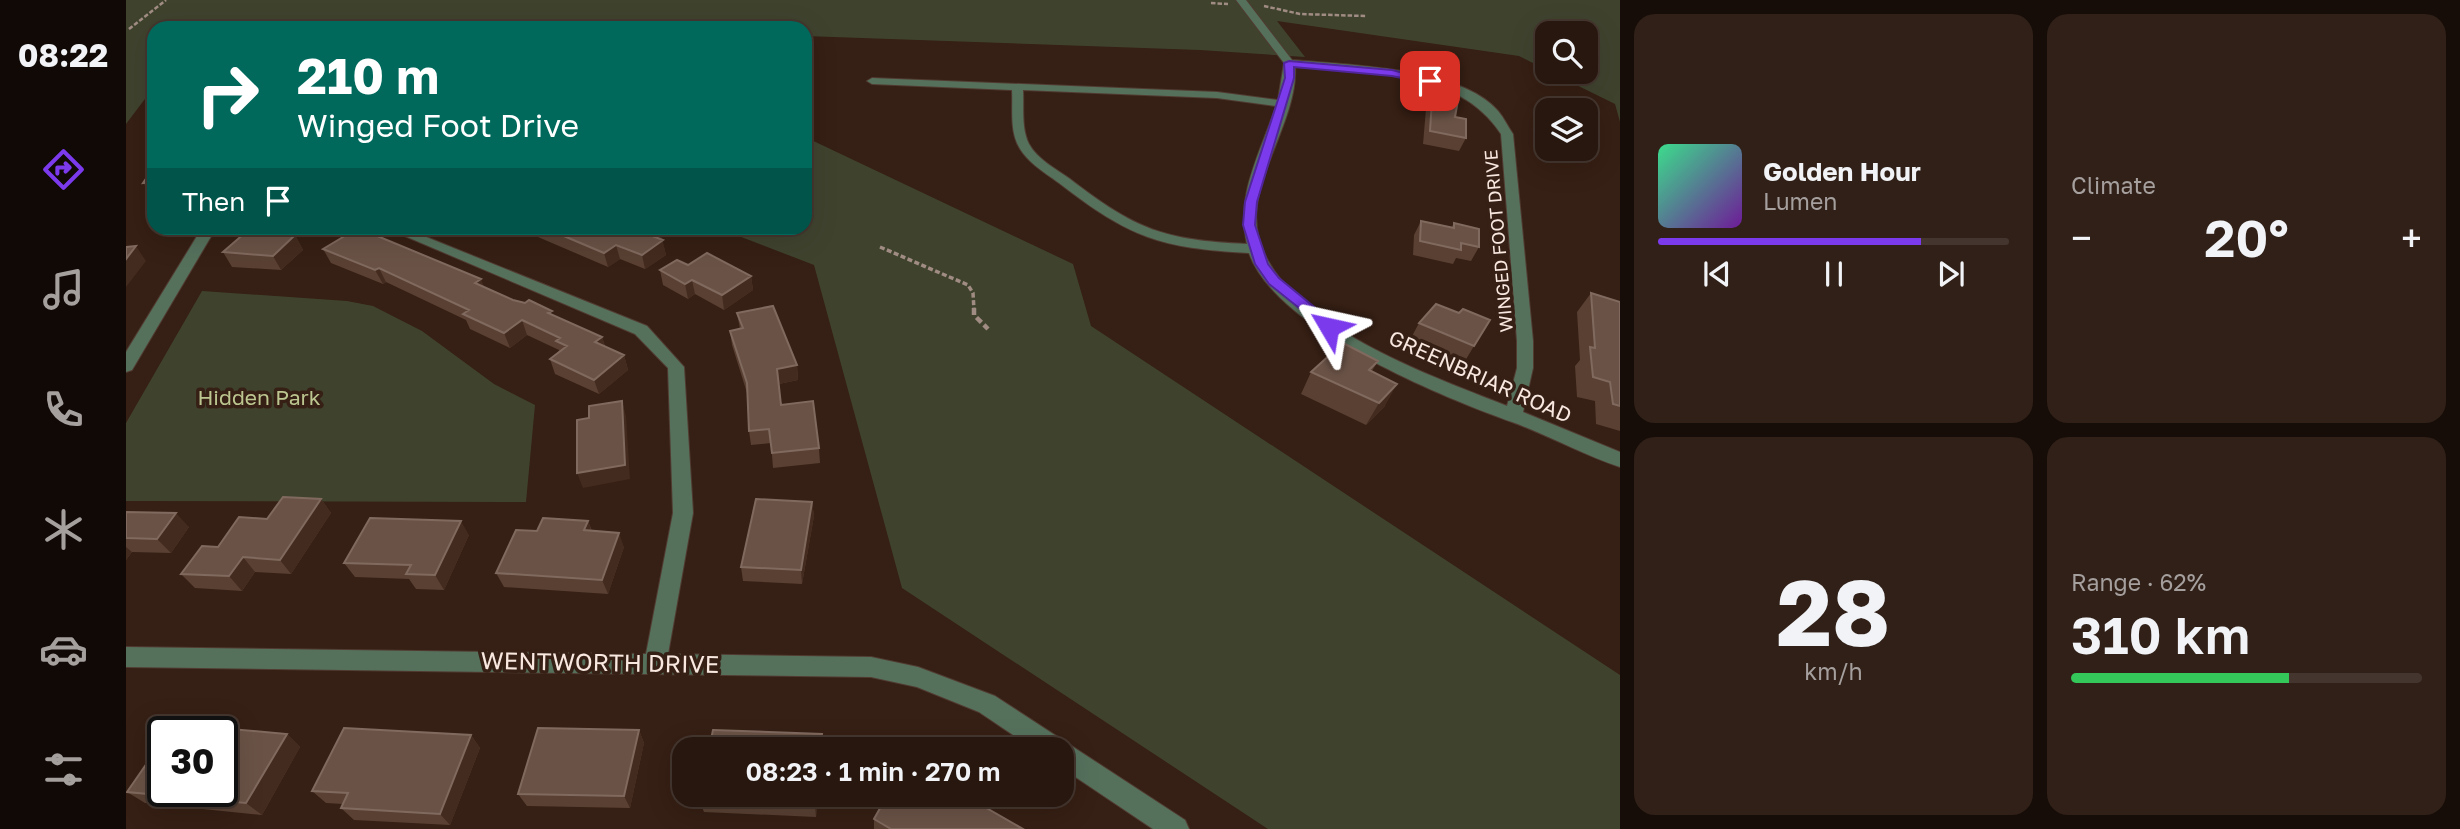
<!DOCTYPE html>
<meta charset="utf-8">
<style>
:root{--surface:#28170f;--page:#302018;--text:#f1f3f6;--muted:#a59f9e;--line:#44362f;--accent:#7c3aed}
body{margin:0;font-family:"Golos Text",sans-serif;background:var(--page);color:var(--text);height:100vh;display:flex;flex-direction:column;font-size:26px;white-space:nowrap}
*{box-sizing:border-box;margin:0}
p{font-size:23px;color:var(--muted)}
.icon{flex:none;width:38px;height:38px;fill:none;stroke:currentColor;stroke-width:2;stroke-linecap:round;stroke-linejoin:round}
.map{position:relative;flex:1;overflow:hidden}
.sheet{display:flex;flex-direction:column;gap:14px;padding:14px;background:#160d08;width:840px}
.sheet>*{flex:none}
.top-card{position:absolute;left:21px;top:21px;width:665px;height:214px;border-radius:21px;box-shadow:0 7px 28px #0002,0 0 0 2px var(--line);background:#00695c;color:#fff;overflow:hidden}
.fabs{position:absolute;left:1409px;top:21px;display:grid;gap:14px}
.fabs a{display:grid;place-items:center;width:63px;height:63px;border-radius:14px;background:var(--surface);box-shadow:0 7px 28px #0002,0 0 0 2px var(--line);font-size:35px}
.speed{position:absolute;left:21px;top:716px;display:flex;gap:14px;font-size:35px;font-weight:700;text-align:center}
.speed>*{display:grid;place-content:center;width:91px;height:91px;border-radius:50%;background:var(--surface);box-shadow:0 7px 28px #0002,0 0 0 2px var(--line);line-height:1}
.speed .limit{border:4px solid #111;border-radius:10px;background:#fff;color:#111}
.pin{position:absolute;display:grid;place-items:center;width:60px;height:60px;color:#fff;margin:-30px;border-radius:14px;box-shadow:0 4px 10px #0006}
.me{position:absolute;width:77px;margin:-38px;rotate:306deg;stroke-linejoin:round;filter:drop-shadow(0 0 5px #0008)}
.turn{display:flex;align-items:center;gap:24px;height:147px;padding:0 35px;font-size:32px}
.turn .icon{width:91px;height:91px;stroke-width:2.5}
.turn b{display:block;font-size:49px;line-height:60px}
.then{display:flex;align-items:center;height:66px;padding:0 35px;background:#0003;gap:14px;font-size:26px}
.big{font-size:52px;font-weight:600;line-height:1.1}
.sheet .tile{flex:1;display:flex;flex-direction:column;justify-content:center;gap:10px;min-width:0;padding:0 24px;border-radius:21px;background:var(--page)}
.sheet .dial{align-items:center;gap:0}
.dial b{font-size:91px;line-height:1}
.song{display:flex;align-items:center;gap:21px}
.cover{width:84px;height:84px;border-radius:10px;background:linear-gradient(135deg,hsl(150 70% 55%),hsl(280 70% 35%))}
.played{height:7px;border-radius:4px;background:linear-gradient(90deg,var(--accent) 75%,var(--line) 75%)}
.keys{display:flex;justify-content:space-around;direction:ltr}
.heat{display:flex;justify-content:space-between;align-items:center;font-size:38px;direction:ltr}
.charge{height:10px;border-radius:5px;background:linear-gradient(90deg,#34c759 62%,var(--line) 0)}
.sheet .tiles{flex:1;display:grid;gap:14px;grid-template-columns:repeat(2,1fr)}
.trip{position:absolute;left:546px;top:737px;width:402px;height:70px;border-radius:21px;background:var(--surface);box-shadow:0 7px 28px #0002,0 0 0 2px var(--line);font-weight:600;line-height:70px;text-align:center}
main{display:flex;flex:1;min-height:0}
.dock{display:flex;flex-direction:column;width:126px;justify-content:space-around;align-items:center;background:#100906;color:var(--muted)}
.dock .icon{width:49px;height:49px}
.dock .on{color:var(--accent)}
.dock b{font-size:32px;color:var(--text)}
.map>svg:first-child{display:block}
.green{fill:#3f432e}
.lines{fill:none;stroke-linecap:round;stroke-linejoin:round}
.street-casing{stroke:#513b31;stroke-width:2}
.path-far2{stroke:#a08c83;stroke-width:2.5;stroke-dasharray:4.5 2;stroke-linecap:butt}
.path-far1{stroke:#a08c83;stroke-width:3.5;stroke-dasharray:5 2.5;stroke-linecap:butt}
.path{stroke:#a08c83;stroke-width:4.5;stroke-dasharray:7 3.5;stroke-linecap:butt}
.street{fill:#55715c;fill-rule:evenodd}
.wall{fill:#594033}
.shaded-wall{fill:#442b1f}
.building{fill:#6a5246;stroke:#80695e;stroke-width:2}
.route{fill:#7c3aed;stroke:#51269a;stroke-width:2}
.labels{text-anchor:middle;stroke-width:7;stroke-linejoin:round;paint-order:stroke}
.far-street-label{font-size:18px;fill:#f8e8e0;stroke:#361f14}
.street-label{font-size:21px;fill:#f8e8e0;stroke:#361f14}
.park-label{font-size:21px;fill:#bcc690;stroke:#361f14}
.near-street-label{font-size:24px;fill:#f8e8e0;stroke:#361f14}
</style>
<main>
<nav class="dock">
<b>08:22</b>
<svg class="icon on" aria-label="directions" viewBox="0 0 24 24"><path d="M12 3l9 9-9 9-9-9zM9 14v-3h6M13 9l2 2-2 2"/></svg>
<svg class="icon" aria-label="music" viewBox="0 0 24 24"><path d="M9 18V5l10-2v13"/><circle cx="6" cy="18" r="3"/><circle cx="16" cy="16" r="3"/></svg>
<svg class="icon" aria-label="phone" viewBox="0 0 24 24"><path d="M5 4h4l2 5-3 2q2 4 5 5l2-3 5 2v4C11 20 4 13 5 4z"/></svg>
<svg class="icon" aria-label="climate" viewBox="0 0 24 24"><path d="M12 3v18M4 7l16 10M4 17L20 7"/></svg>
<svg class="icon" aria-label="car" viewBox="0 0 24 24"><path d="M5 17H2v-5l4-1 3-4h7l3 4 3 1v5h-3M9 17h6M6 11h13"/><circle cx="7" cy="17" r="2"/><circle cx="17" cy="17" r="2"/></svg>
<svg class="icon" aria-label="filters" viewBox="0 0 24 24"><path d="M4 7h16M4 17h16"/><circle cx="9" cy="7" r="2"/><circle cx="15" cy="17" r="2"/></svg>
</nav>
<div class="map">
<svg width="1494" height="829" viewBox="0 0 1494 829">
<rect width="100%" height="100%" fill="#361f14"/>
<path class="green" d="M 0,0 L 1494,0 L 1494,122 L 1489,104 L 1424,72 L 1460,72 L 1460,33 L 1421,33 L 1421,70 L 1393,56 L 1151,21 L 1179,57 L 1074,50 L 679,36 L 679,28 L 28,28 L 28,87 L 0,124 Z
M 679,137 L 947,264 L 965,326 L 1494,675 L 1494,829 L 1142,829 L 776,588 L 688,265 L 592,228 L 679,228 Z
M 76,291 L 221,301 L 247,306 L 296,331 L 368,384 L 409,405 L 400,502 L 0,501 L 0,423 Z"/>
<g class="lines">
<g class="street-casing">
<path id="street" d="M 1110,0 L 1120,0 L 1166,60 C 1221,65 1335,67 1372,111 C 1378,118 1382,127 1387,134 L 1407,341 L 1407,368 L 1397,412 L 1494,452 L 1494,467 C 1457,455 1422,435 1386,422 C 1314,396 1150,329 1123,253 C 1034,248 1004,238 933,183 C 918,172 899,161 891,143 C 884,127 887,107 886,90 L 746,84 L 741,81 L 746,78 L 1091,92 L 1152,100 L 1158,63 ZM 1169,67 C 1238,72 1333,68 1375,134 L 1391,341 L 1391,368 L 1381,406 C 1304,375 1116,312 1131,205 C 1137,161 1172,110 1169,67 ZM 897,90 L 1091,98 L 1150,106 C 1135,152 1109,195 1121,244 C 1038,240 1010,230 944,179 C 930,169 911,159 903,144 C 895,128 898,107 897,90 Z
M 76,228 L 90,228 L 6,370 L 0,372 L 0,352 Z
M 260,228 L 278,228 L 521,326 L 558,367 L 567,513 L 542,654 L 745,657 L 792,667 L 869,696 L 1059,820 L 1063,829 L 1027,829 L 936,768 L 936,749 L 908,749 L 853,712 L 791,687 L 745,677 L 0,667 L 0,647 L 520,654 L 547,513 L 542,368 L 509,334 Z"/>
</g>
<path class="path-far2" d="M 1085,3 L 1102,4
M 1138,6 L 1174,14 L 1240,16
M 3,29 L 40,0"/>
<path class="path-far1" d="M 754,247 L 842,285 L 847,293 L 848,310"/>
<path class="path" d="M 848,308 L 848,315 L 862,329"/>
<use href="#street" class="street"/>
</g>
<path class="wall" d="M 1307,84 L 1329,117 L 1340,138 L 1333,151 L 1297,144 L 1301,97 Z
M 1295,221 L 1325,228 L 1328,223 L 1353,247 L 1345,261 L 1330,258 L 1327,264 L 1287,255 L 1288,235 Z
M 391,228 L 480,228 L 485,230 L 506,231 L 536,240 L 540,255 L 519,269 L 494,259 L 482,267 Z
M 169,235 L 177,250 L 155,270 L 106,267 L 97,252 Z
M 197,249 L 358,288 L 476,337 L 479,346 L 498,355 L 502,370 L 473,394 L 429,374 L 424,359 L 433,351 L 433,350 L 401,335 L 384,348 L 344,329 L 340,320 L 260,282 L 257,284 L 205,263 Z
M 562,265 L 625,276 L 627,290 L 598,310 L 569,294 L 562,299 L 537,285 L 534,270 Z
M 1465,293 L 1494,302 L 1494,431 L 1470,424 L 1469,401 L 1451,397 L 1449,366 L 1454,360 L 1451,312 Z
M 611,313 L 671,365 L 672,380 L 653,384 L 655,405 L 693,448 L 694,463 L 647,468 L 645,443 L 625,445 L 623,431 L 621,393 L 606,345 L 604,331 L 614,329 Z
M 1293,323 L 1348,346 L 1339,361 L 1285,338 Z
M 1252,361 L 1246,371 L 1259,406 L 1240,425 L 1175,394 L 1185,372 Z
M 195,499 L 205,513 L 165,574 L 129,572 L 116,591 L 69,588 L 55,574 L 92,547 L 141,519 Z
M 686,502 L 688,516 L 676,584 L 617,581 L 615,567 Z
M 0,512 L 63,527 L 45,553 L 6,552 L 0,560 Z
M 462,521 L 466,531 L 498,547 L 482,594 L 378,587 L 370,573 L 411,531 Z
M 343,535 L 318,590 L 290,589 L 283,579 L 229,577 L 218,563 Z
M 513,730 L 518,743 L 504,808 L 401,806 L 392,794 Z
M 161,734 L 174,747 L 136,815 L 19,803 L 1,792 Z
M 345,735 L 354,748 L 324,825 L 228,820 L 215,808 L 217,804 L 200,803 L 186,791 Z
M 575,794 L 692,794 L 690,817 L 578,812 L 573,800 Z
M 748,819 L 897,829 L 748,829 Z"/>
<path class="shaded-wall" d="M 28,182 L 28,196 L 26,197 L 17,183 Z
M 535,234 L 540,255 L 519,269 L 516,255 L 529,237 Z
M 169,235 L 177,250 L 155,270 L 147,256 Z
M 490,245 L 494,259 L 482,267 L 478,253 Z
M 10,246 L 20,261 L 0,287 L 0,259 Z
M 253,268 L 260,282 L 257,284 L 249,270 Z
M 625,276 L 627,290 L 598,310 L 596,295 Z
M 355,279 L 361,294 L 349,283 Z
M 566,280 L 569,294 L 562,299 L 559,284 Z
M 396,320 L 401,335 L 384,348 L 378,333 Z
M 476,337 L 480,351 L 469,342 Z
M 498,355 L 502,370 L 473,394 L 468,380 Z
M 671,365 L 672,380 L 653,384 L 651,369 Z
M 1271,384 L 1259,406 L 1240,425 L 1253,403 Z
M 496,401 L 500,416 L 504,479 L 457,488 L 451,473 Z
M 195,499 L 205,513 L 165,574 L 154,560 Z
M 686,502 L 688,516 L 676,584 L 675,570 Z
M 50,513 L 63,527 L 45,553 L 31,539 Z
M 335,521 L 343,535 L 318,590 L 309,575 Z
M 462,521 L 467,536 L 458,530 Z
M 493,533 L 498,547 L 482,594 L 476,580 Z
M 0,547 L 6,552 L 0,560 Z
M 117,557 L 129,572 L 116,591 L 103,576 Z
M 513,730 L 518,743 L 504,808 L 498,796 Z
M 161,734 L 174,747 L 136,815 L 120,803 Z
M 345,735 L 354,748 L 324,825 L 314,814 Z
M 690,794 L 692,794 L 690,817 L 689,806 Z"/>
<path class="building" d="M 1307,84 L 1334,89 L 1329,117 L 1340,119 L 1340,138 L 1304,131 Z
M 28,167 L 28,182 L 17,183 Z
M 1295,221 L 1328,228 L 1328,223 L 1353,229 L 1353,247 L 1335,243 L 1335,250 L 1294,241 Z
M 232,228 L 355,279 L 349,283 L 387,300 L 399,303 L 403,300 L 426,311 L 422,313 L 476,337 L 469,342 L 498,355 L 468,380 L 424,359 L 441,346 L 430,341 L 434,338 L 396,320 L 378,333 L 337,314 L 343,310 L 253,268 L 249,270 L 197,249 Z
M 419,228 L 480,228 L 485,230 L 488,228 L 496,228 L 506,231 L 511,228 L 518,228 L 535,234 L 529,237 L 537,240 L 516,255 L 490,245 L 478,253 Z
M 120,232 L 169,235 L 147,256 L 97,252 Z
M 10,246 L 0,259 L 0,247 Z
M 581,253 L 625,276 L 596,295 L 566,280 L 559,284 L 534,270 L 551,260 L 562,265 Z
M 1465,293 L 1494,302 L 1494,406 L 1487,404 L 1484,382 L 1467,377 L 1464,347 L 1469,348 Z
M 1310,304 L 1333,313 L 1337,309 L 1364,320 L 1348,346 L 1293,323 Z
M 647,306 L 671,365 L 651,369 L 655,405 L 687,401 L 693,448 L 646,453 L 643,429 L 623,431 L 621,383 L 604,331 L 617,328 L 611,313 Z
M 1217,343 L 1252,361 L 1243,370 L 1271,384 L 1253,403 L 1185,372 Z
M 496,401 L 499,465 L 451,473 L 451,420 L 463,418 L 463,406 Z
M 157,497 L 195,499 L 154,560 L 117,557 L 103,576 L 55,574 L 76,546 L 92,547 L 113,517 L 141,519 Z
M 630,499 L 686,502 L 675,570 L 615,567 Z
M 0,512 L 50,513 L 31,539 L 0,538 Z
M 244,518 L 335,521 L 309,575 L 280,574 L 285,565 L 218,563 Z
M 417,518 L 462,521 L 458,530 L 493,533 L 476,580 L 370,573 L 390,530 L 411,531 Z
M 48,724 L 161,734 L 120,803 L 1,792 L 37,740 L 37,791 L 96,791 L 96,732 L 43,732 Z
M 218,728 L 345,735 L 314,814 L 215,808 L 222,793 L 186,791 Z
M 412,728 L 513,730 L 498,796 L 392,794 Z
M 587,730 L 696,734 L 694,749 L 583,749 Z
M 575,794 L 690,794 L 689,806 L 573,800 Z
M 762,794 L 836,794 L 897,829 L 765,829 L 748,819 Z"/>
<path class="route" d="M 1163,61 L 1266,70 L 1309,81 L 1304,84 L 1266,76 L 1168,67 L 1168,78 L 1131,202 L 1129,225 L 1142,264 L 1153,278 L 1209,324 L 1211,327 L 1203,332 L 1143,284 L 1129,264 L 1117,225 L 1119,202 L 1159,78 L 1158,63 Z"/>
<g class="labels">
<g class="far-street-label">
<text transform="translate(1373 241) rotate(-95)" y="6">WINGED FOOT DRIVE</text>
</g>
<g class="street-label">
<text transform="translate(1354 377) rotate(24)" y="7">GREENBRIAR ROAD</text>
</g>
<g class="park-label">
<text x="133" y="405">Hidden Park</text>
</g>
<g class="near-street-label">
<text transform="translate(474 663) rotate(1)" y="8">WENTWORTH DRIVE</text>
</g>
</g>
</svg>
<div class="fabs">
<a><svg class="icon" aria-label="search" viewBox="0 0 24 24"><circle cx="10" cy="10" r="6"/><path d="M15 15l6 6"/></svg></a>
<a><svg class="icon" aria-label="layers" viewBox="0 0 24 24"><path d="M12 4l9 5-9 5-9-5zM3 14l9 5 9-5"/></svg></a>
</div>
<div class="speed"><div class="limit">30</div></div>
<div class="pin" style="left:1304px;top:81px;background:#d93025"><svg class="icon" aria-label="arrive" viewBox="0 0 24 24"><path d="M6 21V4h12l-3 4 3 4H6"/></svg></div>
<svg class="me" style="left:1203px;top:327px" viewBox="-20 -20 40 40"><path d="M0-17L14 15 0 8-14 15z" fill="#7c3aed" stroke="#fff" stroke-width="4"/></svg>
<div class="trip">08:23 · 1 min · 270 m</div>
<div class="top-card">
<div class="turn"><svg class="icon" aria-label="right" viewBox="0 0 24 24"><path d="M7 20v-9h11M14 6l5 5-5 5"/></svg><div><b>210 m</b>Winged Foot Drive</div></div>
<div class="then">Then<svg class="icon" aria-label="arrive" viewBox="0 0 24 24"><path d="M6 21V4h12l-3 4 3 4H6"/></svg></div>
</div>
</div>
<section class="sheet">
<div class="tiles">
<div class="tile">
<div class="song"><i class="cover"></i><div><b>Golden Hour</b><p>Lumen</p></div></div>
<div class="played"></div>
<div class="keys"><svg class="icon" aria-label="previous" viewBox="0 0 24 24"><path d="M18 5L8 12l10 7zM5 5v14"/></svg><svg class="icon" aria-label="pause" viewBox="0 0 24 24"><path d="M8 5v14M16 5v14"/></svg><svg class="icon" aria-label="next" viewBox="0 0 24 24"><path d="M6 5l10 7-10 7zM19 5v14"/></svg></div>
</div>
<div class="tile"><p>Climate</p>
<div class="heat"><a>−</a><b class="big">20°</b><a>+</a></div>
</div>
<div class="tile dial"><b>28</b><p>km/h</p></div>
<div class="tile"><p>Range · 62%</p><b class="big">310 km</b><div class="charge"></div></div>
</div>
</section>
</main>
